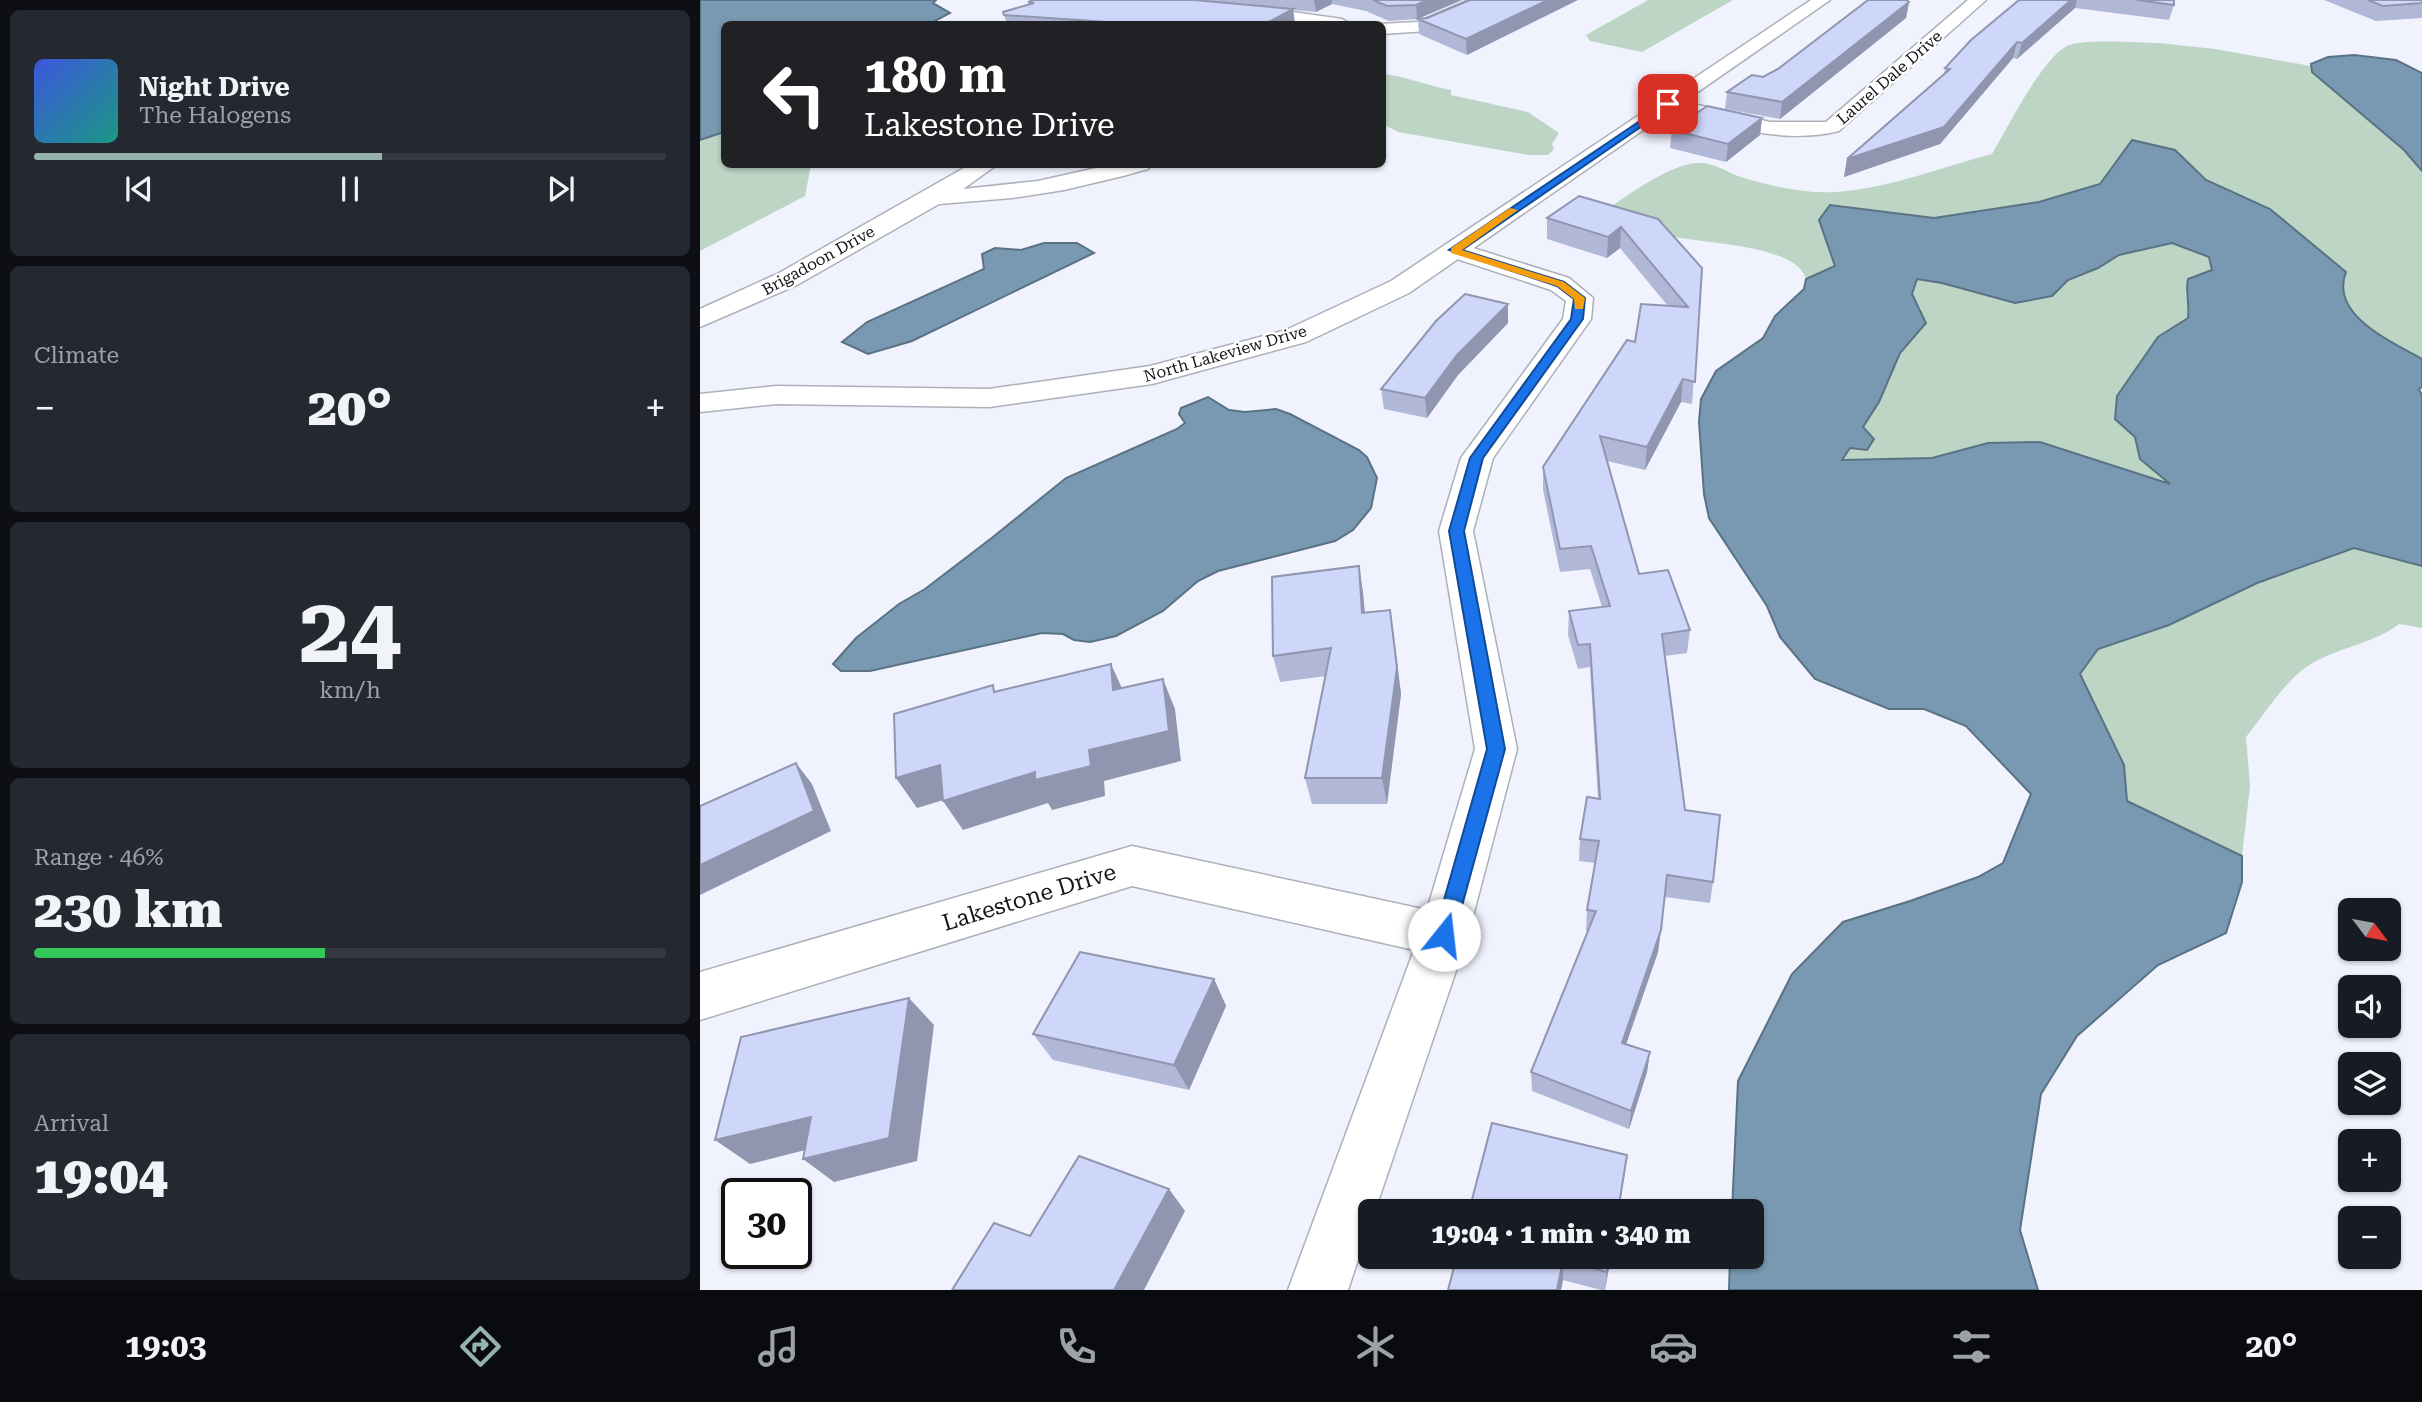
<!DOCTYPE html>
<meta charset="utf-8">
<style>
:root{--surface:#171b24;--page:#242831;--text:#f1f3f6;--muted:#9ea1a6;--line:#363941;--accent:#95b2ab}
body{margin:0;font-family:"Roboto Serif",serif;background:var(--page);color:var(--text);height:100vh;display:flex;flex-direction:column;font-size:26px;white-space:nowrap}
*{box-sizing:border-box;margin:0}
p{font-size:23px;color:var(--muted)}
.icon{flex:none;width:38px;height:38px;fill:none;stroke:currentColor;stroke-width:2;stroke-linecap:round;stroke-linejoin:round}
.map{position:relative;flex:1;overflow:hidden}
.drawer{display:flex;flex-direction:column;gap:10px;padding:10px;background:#0d0f14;width:700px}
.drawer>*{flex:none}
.hud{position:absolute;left:21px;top:21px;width:665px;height:147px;border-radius:10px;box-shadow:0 2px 5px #0004;background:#202124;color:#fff;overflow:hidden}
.needle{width:46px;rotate:122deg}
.fabs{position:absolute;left:1638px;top:898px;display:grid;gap:14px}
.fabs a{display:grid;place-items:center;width:63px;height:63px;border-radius:10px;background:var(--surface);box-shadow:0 2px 5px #0004;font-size:35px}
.speed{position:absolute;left:21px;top:1178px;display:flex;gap:14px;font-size:35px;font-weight:700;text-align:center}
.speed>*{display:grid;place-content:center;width:91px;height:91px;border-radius:50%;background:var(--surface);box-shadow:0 2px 5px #0004;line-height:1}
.speed .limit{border:4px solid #111;border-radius:10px;background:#fff;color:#111}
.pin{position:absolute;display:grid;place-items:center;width:60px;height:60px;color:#fff;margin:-30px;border-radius:14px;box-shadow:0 4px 10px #0006}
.me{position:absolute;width:77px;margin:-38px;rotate:16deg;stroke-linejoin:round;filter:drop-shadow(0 0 5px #0008)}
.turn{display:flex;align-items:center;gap:24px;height:147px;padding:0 28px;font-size:32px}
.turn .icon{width:91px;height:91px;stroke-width:2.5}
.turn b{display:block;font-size:49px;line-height:60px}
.big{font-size:52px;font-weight:800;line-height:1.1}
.drawer .tile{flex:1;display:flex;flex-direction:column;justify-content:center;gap:10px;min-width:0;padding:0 24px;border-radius:10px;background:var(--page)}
.drawer .dial{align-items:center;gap:0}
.dial b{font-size:91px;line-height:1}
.song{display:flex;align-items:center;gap:21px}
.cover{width:84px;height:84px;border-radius:10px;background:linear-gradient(135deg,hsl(230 70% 55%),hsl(170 70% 35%))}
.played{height:7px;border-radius:4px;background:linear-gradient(90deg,var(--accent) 55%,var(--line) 55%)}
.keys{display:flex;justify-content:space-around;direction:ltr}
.heat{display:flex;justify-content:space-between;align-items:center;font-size:38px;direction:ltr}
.charge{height:10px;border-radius:5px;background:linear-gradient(90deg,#34c759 46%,var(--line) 0)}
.trip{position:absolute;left:658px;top:1199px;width:406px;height:70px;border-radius:10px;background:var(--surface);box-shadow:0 2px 5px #0004;font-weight:800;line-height:70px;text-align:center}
.menu{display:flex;height:112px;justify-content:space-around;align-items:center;background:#090b0e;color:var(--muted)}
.menu .icon{width:49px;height:49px}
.menu .active{color:var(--accent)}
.menu b{font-size:32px;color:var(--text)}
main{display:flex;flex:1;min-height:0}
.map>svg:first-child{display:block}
.green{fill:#bcd5c4}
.water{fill:#7899b1;stroke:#5a7284;stroke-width:2;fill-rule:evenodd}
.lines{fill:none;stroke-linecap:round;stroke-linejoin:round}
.minor-casing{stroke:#adb0b9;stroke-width:3}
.tertiary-casing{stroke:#adb0b9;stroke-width:3}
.minor{fill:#fff;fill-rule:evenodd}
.tertiary{fill:#fff;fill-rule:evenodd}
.wall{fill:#b1b8d7}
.shaded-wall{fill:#9096af}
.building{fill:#ced6fa;stroke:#9096af;stroke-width:2}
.route{fill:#1a73e8;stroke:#114b97;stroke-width:2}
.slow{fill:#f59e0b}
.labels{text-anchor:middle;stroke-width:5;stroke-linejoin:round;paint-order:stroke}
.far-street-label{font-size:16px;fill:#15161a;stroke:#fff}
.near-street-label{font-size:23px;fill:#15161a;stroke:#fff}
</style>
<main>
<section class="drawer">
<div class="tile">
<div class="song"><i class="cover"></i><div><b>Night Drive</b><p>The Halogens</p></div></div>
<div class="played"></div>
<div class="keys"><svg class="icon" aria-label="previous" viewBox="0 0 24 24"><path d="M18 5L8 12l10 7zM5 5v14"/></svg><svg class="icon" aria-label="pause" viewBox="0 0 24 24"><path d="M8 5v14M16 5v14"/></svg><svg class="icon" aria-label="next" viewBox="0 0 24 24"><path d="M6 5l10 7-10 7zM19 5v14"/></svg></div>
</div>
<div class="tile"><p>Climate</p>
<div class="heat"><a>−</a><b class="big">20°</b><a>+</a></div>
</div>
<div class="tile dial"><b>24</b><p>km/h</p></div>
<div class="tile"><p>Range · 46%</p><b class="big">230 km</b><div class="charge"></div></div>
<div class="tile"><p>Arrival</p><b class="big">19:04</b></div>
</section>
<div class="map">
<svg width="1722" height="1290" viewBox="0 0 1722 1290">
<rect width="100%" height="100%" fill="#f0f2fd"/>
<path class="green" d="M 948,0 L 1033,0 L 942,52 L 890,41 L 886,35 Z
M 1459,43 L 1515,49 L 1611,66 L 1612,72 L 1704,150 L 1722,171 L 1722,359 C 1691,342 1629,315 1646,272 L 1570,209 L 1506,180 L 1475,150 L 1432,140 L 1400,184 L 1339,202 L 1234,218 L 1130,205 L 1119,221 L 1135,266 L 1106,279 C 1096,243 997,244 966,235 C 945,229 925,219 905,211 C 926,196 972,163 998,163 C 1013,162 1025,171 1038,176 C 1069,186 1104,194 1137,192 C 1190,188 1242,167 1292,154 C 1308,127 1341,60 1367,46 C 1382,38 1440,43 1459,43 Z
M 682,74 C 706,76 727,86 751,90 L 751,95 L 828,112 L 859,133 L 852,144 L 854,149 L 848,155 L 829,155 L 698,132 L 683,124 Z
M 24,132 L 24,164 L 111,165 L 105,196 L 0,251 L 0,140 Z
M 1472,243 L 1509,257 L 1512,270 L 1485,293 L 1489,305 L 1488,319 L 1458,337 L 1415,419 L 1435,437 L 1440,459 L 1472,485 L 1407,465 L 1288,443 L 1232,458 L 1141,461 L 1150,448 L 1174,439 L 1163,427 L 1179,402 L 1200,352 L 1214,339 L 1221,309 L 1211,294 L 1217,279 L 1242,283 L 1315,303 L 1352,296 L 1368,280 L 1398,268 L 1419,255 Z
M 1654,548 L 1722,566 L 1722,628 L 1699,624 C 1675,642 1647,646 1620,659 C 1589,673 1567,711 1546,737 L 1550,786 L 1542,856 L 1427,801 L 1424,765 L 1380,674 L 1398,649 L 1469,625 L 1557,583 Z"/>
<path class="water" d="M 0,0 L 236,0 L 233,3 L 250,13 L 229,24 L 24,24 L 24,132 L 0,140 Z
M 1654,55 L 1696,60 L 1722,73 L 1722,171 L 1704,150 L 1612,72 L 1611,64 L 1628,57 Z
M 1432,140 L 1475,150 L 1506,180 L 1570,209 L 1646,272 C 1629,315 1692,342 1722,359 L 1722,387 L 1719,389 L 1722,396 L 1722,566 L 1654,548 L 1557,583 L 1469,625 L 1398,649 L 1380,674 L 1424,765 L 1427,801 L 1542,856 L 1542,882 L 1526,933 L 1458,965 L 1377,1036 L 1341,1094 L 1320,1230 L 1338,1290 L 1029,1290 L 1030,1257 L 1052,1256 L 1052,1211 L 1032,1211 L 1038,1081 L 1092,974 L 1143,922 L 1210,901 L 1278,877 L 1303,863 L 1331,794 L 1266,726 L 1224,709 L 1189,709 L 1115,679 L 1080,637 L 1067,606 L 1009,518 L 1004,494 L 999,422 L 1001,399 L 1016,371 L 1063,338 L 1075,316 L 1104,289 L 1106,279 L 1135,266 L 1119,220 L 1130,205 L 1234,218 L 1339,202 L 1400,184 ZM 1472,243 L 1509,257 L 1512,270 L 1488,279 C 1485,293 1490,304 1488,318 L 1458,337 L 1417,396 L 1415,419 L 1435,437 L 1440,459 L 1470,484 L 1340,442 L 1288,443 L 1232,458 L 1142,460 L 1150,448 L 1167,450 L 1174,439 L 1163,427 L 1179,402 L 1200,353 L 1226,323 L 1212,294 L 1217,279 L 1242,283 L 1315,303 L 1352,296 L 1368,280 L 1398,268 L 1419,255 Z
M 344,243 L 377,243 L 394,253 L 212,341 L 168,354 L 142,342 L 167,322 L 284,269 L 282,254 L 295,248 L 321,250 Z
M 508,397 L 529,410 L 545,412 L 576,409 L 590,414 L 659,450 L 667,457 L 677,478 L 671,508 L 653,530 L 635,541 L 518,571 L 498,581 L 463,611 L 416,636 L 390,642 L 374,640 L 363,634 L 342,633 L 170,671 L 141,671 L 133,664 L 156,638 L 199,604 L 225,589 L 293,537 L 366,478 L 477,429 L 485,423 L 479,414 L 481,408 Z"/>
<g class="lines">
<g class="minor-casing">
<path id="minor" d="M 769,0 L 791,0 L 789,4 L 727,31 L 682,34 L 682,24 L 679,24 L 718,22 Z
M 1268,0 L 1286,0 L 1139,131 C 1079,146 1019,123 961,108 L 958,104 L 961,100 L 968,98 L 1070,122 L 1126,122 Z
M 543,5 L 642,19 L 651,24 L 608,24 L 537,14 L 534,10 Z
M 271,164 L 298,164 L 263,189 L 338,181 L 414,164 L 451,164 L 448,169 L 423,176 L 364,190 L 312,198 L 239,204 L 97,285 L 0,327 L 0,309 L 79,273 Z
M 754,242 L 869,278 L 893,298 L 891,319 L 793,458 L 773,531 L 817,749 L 768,935 L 675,1211 L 670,1211 L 670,1224 L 648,1290 L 588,1290 L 714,950 L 432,886 L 0,1020 L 0,972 L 432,846 L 727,910 L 775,749 L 739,531 L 761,458 L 863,319 L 866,301 L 851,290 L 745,255 L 741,250 L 745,245 Z"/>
</g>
<g class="tertiary-casing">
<path id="tertiary" d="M 1111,0 L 1130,0 L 709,293 L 606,342 L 452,384 L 289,407 L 77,404 L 0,412 L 0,394 L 77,386 L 289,389 L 450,366 L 586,330 L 691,281 Z"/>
</g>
<use href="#minor" class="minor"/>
<use href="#tertiary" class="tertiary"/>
</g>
<path class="wall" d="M 334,0 L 762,0 L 718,19 L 727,18 L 770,0 L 767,55 L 719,34 L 718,19 L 689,21 L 666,11 L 632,4 L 616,12 L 593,10 L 595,24 L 307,24 L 304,15 L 329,4 L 328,2 Z
M 1319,0 L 1474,0 L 1474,5 L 1469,20 L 1375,8 L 1317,59 L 1313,58 L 1240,144 L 1144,177 L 1147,159 L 1244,74 L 1245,68 Z
M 1624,0 L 1722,0 L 1722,18 L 1676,21 Z
M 1209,2 L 1206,18 L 1080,119 L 1025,109 L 1027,92 L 1063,77 Z
M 1062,118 L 1060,135 L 1026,162 L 970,148 L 972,130 Z
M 879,196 L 1002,268 L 992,404 L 981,402 L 945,470 L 907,461 L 939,574 L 990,630 L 987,653 L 965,656 L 985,810 L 1013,882 L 1010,903 L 965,897 L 958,952 L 926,1044 L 950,1052 L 947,1072 L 929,1129 L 832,1091 L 831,1072 L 888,931 L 886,931 L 887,910 L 895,863 L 879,861 L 880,839 L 898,799 L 890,667 L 878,669 L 868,635 L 869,611 L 902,607 L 890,569 L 860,572 L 843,490 L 843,467 L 935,342 L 968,306 L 920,248 L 907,258 L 847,239 L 847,218 Z
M 808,304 L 808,323 L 758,375 L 727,418 L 684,409 L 681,389 Z
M 659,566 L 663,593 L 665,613 L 690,610 L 694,636 L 701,694 L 687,804 L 612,804 L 605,778 L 626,676 L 580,682 L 573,656 Z
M 514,979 L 526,1006 L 489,1090 L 353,1060 L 333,1034 Z
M 757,1256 L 911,1256 L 905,1290 L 901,1290 L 863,1280 L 861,1290 L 748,1290 Z"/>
<path class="shaded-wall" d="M 614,0 L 632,0 L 632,4 L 616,12 Z
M 727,0 L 762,0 L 717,19 L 716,5 Z
M 848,0 L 878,0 L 767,55 L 766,39 Z
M 1371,0 L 1377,0 L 1375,8 L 1317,59 L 1322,43 Z
M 1209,2 L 1206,18 L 1080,119 L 1082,102 Z
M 593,9 L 595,24 L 565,24 Z
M 1317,42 L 1313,58 L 1240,144 L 1144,177 L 1147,159 Z
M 1062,118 L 1060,135 L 1026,162 L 1028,144 Z
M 921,227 L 920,248 L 907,258 L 908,237 Z
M 808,304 L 808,323 L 758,375 L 727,418 L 725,398 L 757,355 Z
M 983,379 L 981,402 L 945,470 L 947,447 Z
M 659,566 L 663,593 L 667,640 L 662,613 Z
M 690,610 L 701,694 L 687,804 L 682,778 Z
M 411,664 L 425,695 L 413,690 Z
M 463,679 L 475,709 L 481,761 L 404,781 L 405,796 L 352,810 L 348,803 L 263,830 L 243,801 L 389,750 Z
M 96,763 L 112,784 L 131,831 L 0,895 L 0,865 Z
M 240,765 L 260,795 L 217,808 L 196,778 Z
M 961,930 L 958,952 L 920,1062 L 922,1043 Z
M 514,979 L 526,1006 L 489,1090 L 474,1065 Z
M 209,998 L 234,1025 L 217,1161 L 134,1182 L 103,1159 Z
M 950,1052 L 947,1072 L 929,1129 L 931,1111 Z
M 111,1117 L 141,1141 L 50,1164 L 15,1140 Z
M 927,1155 L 919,1211 L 918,1211 Z
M 469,1189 L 485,1211 L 444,1290 L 414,1290 Z
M 910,1256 L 911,1256 L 905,1290 L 907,1272 Z
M 863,1260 L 863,1280 L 861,1290 L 857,1290 Z"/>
<path class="building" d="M 334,0 L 494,0 L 593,9 L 565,24 L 436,24 L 304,15 L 303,12 L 334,3 L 328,2 Z
M 673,0 L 727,0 L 716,5 L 687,6 Z
M 770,0 L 848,0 L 766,39 L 718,19 L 727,18 Z
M 1168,0 L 1207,0 L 1209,2 L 1082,102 L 1027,92 L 1052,75 L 1063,77 L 1078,69 Z
M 1319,0 L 1371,0 L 1322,43 L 1317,42 L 1244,127 L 1147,159 L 1250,69 L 1245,68 L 1271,40 Z
M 1437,0 L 1474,0 L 1474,5 Z
M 1668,0 L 1722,0 L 1722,3 L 1683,6 Z
M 1007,106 L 1062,118 L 1028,144 L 972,130 Z
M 879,196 L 958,219 L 1002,268 L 995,382 L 983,379 L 947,447 L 900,436 L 939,574 L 968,570 L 990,630 L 962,634 L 985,810 L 1020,815 L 1013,882 L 967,875 L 961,930 L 922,1043 L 950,1052 L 931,1111 L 831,1072 L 896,911 L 887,910 L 899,841 L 880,839 L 887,797 L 900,799 L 890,644 L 878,645 L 869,611 L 910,606 L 891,546 L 860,549 L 843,467 L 927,340 L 935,342 L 941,304 L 988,307 L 921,227 L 908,237 L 847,218 Z
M 765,294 L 808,304 L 757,355 L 725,398 L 681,389 L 736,321 Z
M 659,566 L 662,613 L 690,610 L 697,668 L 682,778 L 605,778 L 631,648 L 573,656 L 572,577 Z
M 411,664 L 413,690 L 463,679 L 469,731 L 389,750 L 391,766 L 335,780 L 335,772 L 243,801 L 240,765 L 196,778 L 194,714 L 293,685 L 294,692 Z
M 96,763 L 114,811 L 0,865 L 0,806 Z
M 380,952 L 514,979 L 474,1065 L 333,1034 Z
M 209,998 L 189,1138 L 103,1159 L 111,1117 L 15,1140 L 41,1037 Z
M 792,1123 L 927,1155 L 918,1211 L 769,1211 Z
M 379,1156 L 469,1189 L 414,1290 L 252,1290 L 294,1223 L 330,1236 Z
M 757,1256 L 910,1256 L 907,1272 L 863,1260 L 857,1290 L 748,1290 Z"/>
<path class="route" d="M 968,102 L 971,106 L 762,250 L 864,282 L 885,298 L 883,319 L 783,458 L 764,531 L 805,749 L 754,935 L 751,941 L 744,944 L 737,941 L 734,935 L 787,749 L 749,531 L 770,458 L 871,319 L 874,299 L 857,286 L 749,250 Z"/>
<path class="slow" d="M 810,208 L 818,210 L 762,250 L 864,282 L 885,298 L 883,309 L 875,309 L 874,299 L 857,286 L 751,253 L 751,248 Z"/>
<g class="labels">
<g class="far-street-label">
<text transform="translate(1189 77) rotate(-41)" y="6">Laurel Dale Drive</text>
<text transform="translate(118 260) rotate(-29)" y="6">Brigadoon Drive</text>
<text transform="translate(525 353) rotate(-16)" y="6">North Lakeview Drive</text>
</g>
<g class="near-street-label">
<text transform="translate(329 897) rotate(-17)" y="8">Lakestone Drive</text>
</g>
</g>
</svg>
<div class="fabs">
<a><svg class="needle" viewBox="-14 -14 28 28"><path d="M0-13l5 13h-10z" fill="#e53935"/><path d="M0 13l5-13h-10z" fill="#9ea1a6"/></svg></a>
<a><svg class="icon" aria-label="sound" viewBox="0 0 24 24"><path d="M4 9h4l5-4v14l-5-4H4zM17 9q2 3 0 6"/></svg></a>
<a><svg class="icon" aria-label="layers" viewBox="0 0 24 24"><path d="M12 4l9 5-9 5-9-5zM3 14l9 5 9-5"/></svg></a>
<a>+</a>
<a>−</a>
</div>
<div class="speed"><div class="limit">30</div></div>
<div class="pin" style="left:968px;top:104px;background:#d93025"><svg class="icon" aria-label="arrive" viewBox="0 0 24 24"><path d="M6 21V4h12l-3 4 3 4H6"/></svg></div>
<svg class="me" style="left:744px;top:935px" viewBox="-20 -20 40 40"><circle r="19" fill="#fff"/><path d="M0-13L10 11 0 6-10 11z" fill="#1a73e8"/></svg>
<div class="trip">19:04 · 1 min · 340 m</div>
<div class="hud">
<div class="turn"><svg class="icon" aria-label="left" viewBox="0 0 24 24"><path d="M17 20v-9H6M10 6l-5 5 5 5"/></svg><div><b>180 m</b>Lakestone Drive</div></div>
</div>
</div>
</main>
<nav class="menu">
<b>19:03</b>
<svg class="icon active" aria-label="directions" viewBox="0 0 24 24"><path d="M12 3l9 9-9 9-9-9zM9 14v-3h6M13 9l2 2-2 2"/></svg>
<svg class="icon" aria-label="music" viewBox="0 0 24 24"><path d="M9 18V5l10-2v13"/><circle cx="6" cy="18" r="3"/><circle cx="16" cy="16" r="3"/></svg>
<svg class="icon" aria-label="phone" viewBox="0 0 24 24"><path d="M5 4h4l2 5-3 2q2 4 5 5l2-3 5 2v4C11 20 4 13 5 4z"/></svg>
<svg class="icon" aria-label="climate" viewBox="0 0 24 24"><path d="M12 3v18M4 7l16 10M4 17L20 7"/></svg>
<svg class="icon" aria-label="car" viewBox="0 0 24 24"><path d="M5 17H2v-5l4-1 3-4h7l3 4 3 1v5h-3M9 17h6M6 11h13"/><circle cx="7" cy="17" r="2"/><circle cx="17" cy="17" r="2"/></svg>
<svg class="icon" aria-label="filters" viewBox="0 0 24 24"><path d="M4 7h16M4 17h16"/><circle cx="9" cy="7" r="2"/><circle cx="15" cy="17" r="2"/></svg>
<b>20°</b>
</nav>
